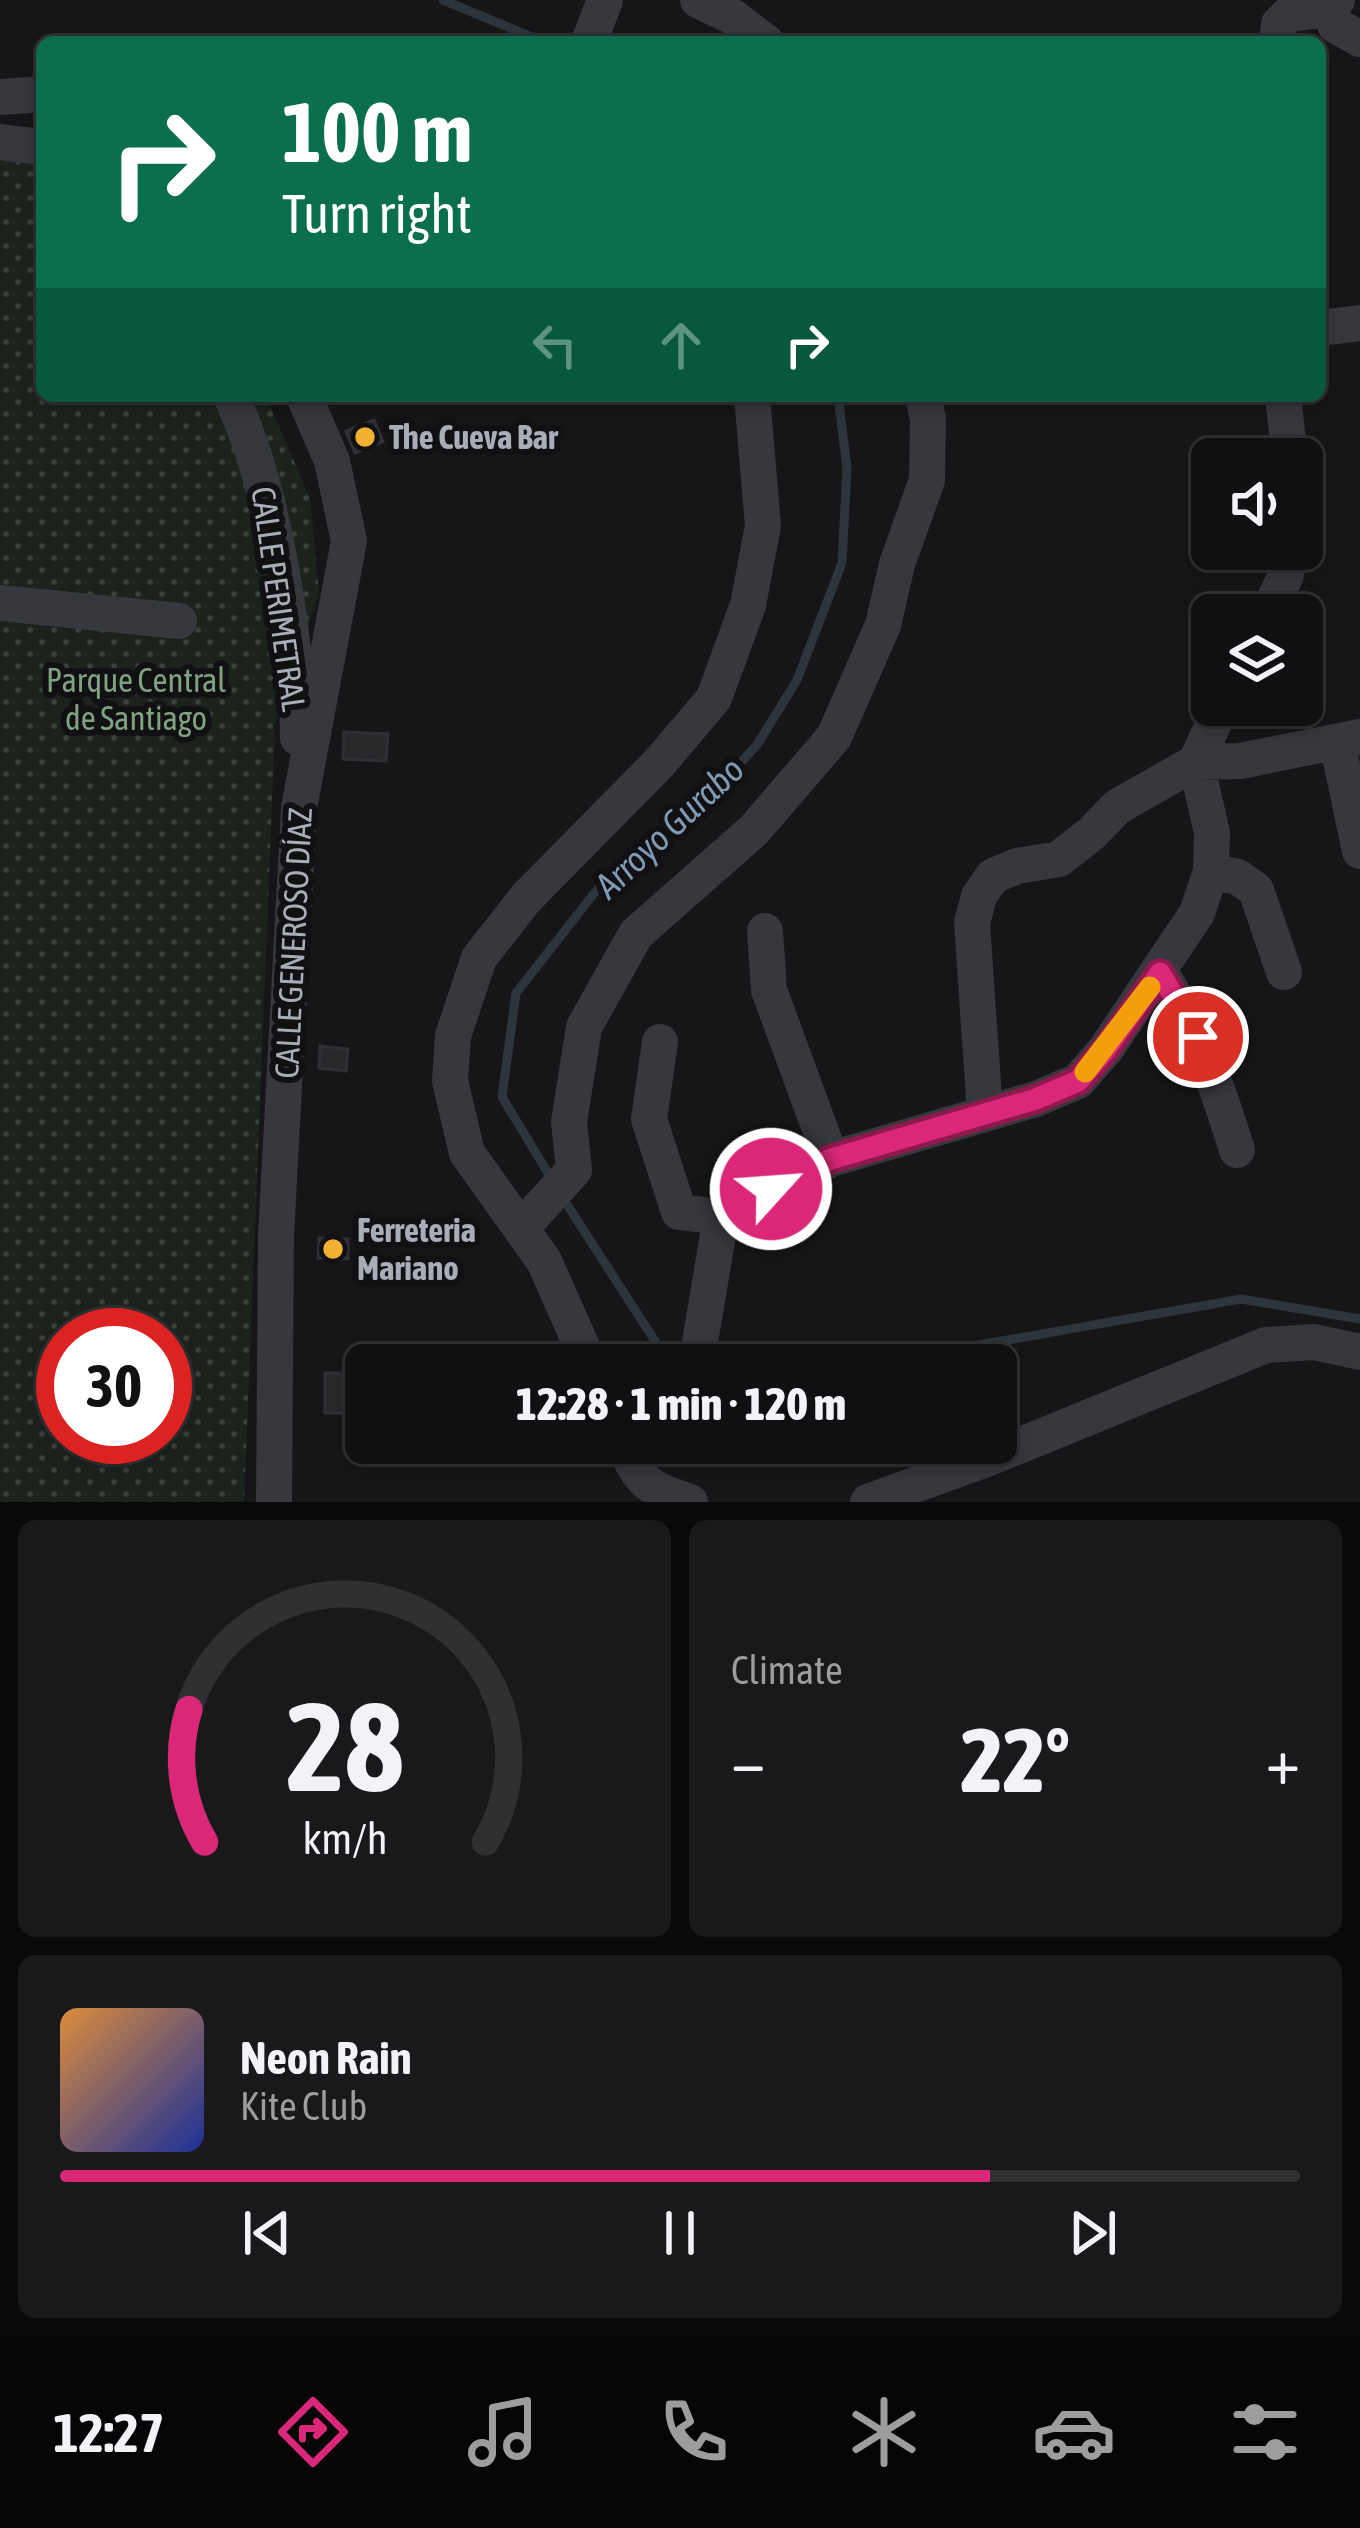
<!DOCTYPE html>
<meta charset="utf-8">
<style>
:root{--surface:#101012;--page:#19191b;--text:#f1f3f6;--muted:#9c9d9f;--line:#303032;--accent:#db2777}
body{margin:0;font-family:"Asap Condensed",sans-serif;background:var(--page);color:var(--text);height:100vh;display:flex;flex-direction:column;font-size:45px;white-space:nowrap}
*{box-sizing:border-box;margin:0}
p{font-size:39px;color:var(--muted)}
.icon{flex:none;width:66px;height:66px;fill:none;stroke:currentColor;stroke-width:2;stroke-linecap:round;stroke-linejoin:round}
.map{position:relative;height:1502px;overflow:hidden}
.details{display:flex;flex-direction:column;gap:18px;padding:18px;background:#09090a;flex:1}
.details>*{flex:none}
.guide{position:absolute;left:36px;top:36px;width:1290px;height:366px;border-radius:18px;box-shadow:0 6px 18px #0003,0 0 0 3px var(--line);background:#0b6e4f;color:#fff;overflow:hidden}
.controls{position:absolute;left:1191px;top:438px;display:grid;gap:24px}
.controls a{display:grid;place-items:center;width:132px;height:132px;border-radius:18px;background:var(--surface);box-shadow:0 6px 18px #0003,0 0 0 3px var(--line);font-size:60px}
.speed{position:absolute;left:36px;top:1308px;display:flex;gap:24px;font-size:60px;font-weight:700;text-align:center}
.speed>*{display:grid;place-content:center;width:156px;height:156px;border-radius:50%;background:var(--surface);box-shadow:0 6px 18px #0003,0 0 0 3px var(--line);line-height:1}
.speed .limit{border:18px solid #d22;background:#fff;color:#111}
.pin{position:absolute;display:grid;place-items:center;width:102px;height:102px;color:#fff;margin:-51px;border:6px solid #fff;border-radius:50%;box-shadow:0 3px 12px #0007}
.me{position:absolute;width:132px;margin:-66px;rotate:64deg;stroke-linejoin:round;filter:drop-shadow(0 0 9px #0008)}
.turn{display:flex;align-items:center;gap:42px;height:252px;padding:0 48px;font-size:54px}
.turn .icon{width:156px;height:156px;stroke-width:2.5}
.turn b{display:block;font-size:84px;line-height:102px}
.lanes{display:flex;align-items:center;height:114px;padding:0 48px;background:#0003;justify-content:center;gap:60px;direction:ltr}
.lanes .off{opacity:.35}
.big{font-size:90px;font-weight:800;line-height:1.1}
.details .widget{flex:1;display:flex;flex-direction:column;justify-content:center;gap:18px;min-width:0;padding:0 42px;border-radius:18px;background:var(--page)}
.details .dial{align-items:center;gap:0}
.dial svg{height:312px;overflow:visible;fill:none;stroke:var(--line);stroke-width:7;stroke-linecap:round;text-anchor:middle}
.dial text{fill:var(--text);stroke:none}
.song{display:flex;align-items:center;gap:36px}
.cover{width:144px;height:144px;border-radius:18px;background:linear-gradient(135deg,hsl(30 70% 55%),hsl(230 70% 35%))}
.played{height:12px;border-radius:6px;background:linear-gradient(90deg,var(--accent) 75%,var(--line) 75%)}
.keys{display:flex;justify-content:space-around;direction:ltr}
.heat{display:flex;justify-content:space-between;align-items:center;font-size:66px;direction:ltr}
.details .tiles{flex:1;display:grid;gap:18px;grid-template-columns:1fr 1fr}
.widget:last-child{grid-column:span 2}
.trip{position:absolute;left:345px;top:1344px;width:672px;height:120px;border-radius:18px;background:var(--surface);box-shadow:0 6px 18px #0003,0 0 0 3px var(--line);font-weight:800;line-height:120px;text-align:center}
.dock{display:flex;height:192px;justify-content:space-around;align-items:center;background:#060607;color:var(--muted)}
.dock .icon{width:84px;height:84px}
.dock .on{color:var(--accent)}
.dock b{font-size:54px;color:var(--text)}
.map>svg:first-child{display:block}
.park{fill:url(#park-dots);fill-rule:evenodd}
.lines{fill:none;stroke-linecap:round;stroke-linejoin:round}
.stream{stroke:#2c353c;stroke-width:9}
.building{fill:#29292c;stroke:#303034;stroke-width:3}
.minor{stroke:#37383d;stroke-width:36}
.route-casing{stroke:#8e194d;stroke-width:30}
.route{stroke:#db2777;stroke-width:21}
.slow{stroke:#f59e0b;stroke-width:21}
.poi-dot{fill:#f2b134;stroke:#111113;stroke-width:4.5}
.labels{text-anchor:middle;stroke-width:12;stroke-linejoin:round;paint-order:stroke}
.poi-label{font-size:33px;font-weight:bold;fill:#a8adb8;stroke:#111113;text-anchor:start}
.street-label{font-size:33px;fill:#a8adb8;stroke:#111113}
.park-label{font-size:33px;fill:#7fa381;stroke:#111113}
.water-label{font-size:36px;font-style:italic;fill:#7f9bb3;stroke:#111113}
</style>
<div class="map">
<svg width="1360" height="1502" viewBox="0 0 1360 1502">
<defs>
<pattern id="park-dots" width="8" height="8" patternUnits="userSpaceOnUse" patternTransform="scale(3)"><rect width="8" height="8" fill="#1c231d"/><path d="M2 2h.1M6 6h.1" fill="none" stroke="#3a403c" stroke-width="1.8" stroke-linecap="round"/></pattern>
</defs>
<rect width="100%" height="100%" fill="#161618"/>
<path class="park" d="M 42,153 L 42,396 L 266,396 L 310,498 L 319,593 L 275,725 L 244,1502 L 0,1502 L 0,156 ZM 63,1335 L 165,1335 L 165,1437 L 63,1437 Z"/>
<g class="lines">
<path class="stream" d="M 443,0 L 544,42
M 554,1183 L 502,1097 L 516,993 L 603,882 L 701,805 L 757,745 L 797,680 L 842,563 L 847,468 L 838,396
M 562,1197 L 659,1347 L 737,1365
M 865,1365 L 1241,1299 L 1360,1319"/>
</g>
<path class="building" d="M 374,420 L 383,442 L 355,453 L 346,431 Z
M 344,732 L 388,734 L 386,761 L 343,759 Z
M 320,1046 L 348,1049 L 346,1071 L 319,1068 Z
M 319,1238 L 348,1239 L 348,1259 L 318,1258 Z
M 325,1373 L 366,1373 L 366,1413 L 325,1413 Z"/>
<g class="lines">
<path class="minor" d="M 698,0 L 733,17 L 766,42
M 1337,0 L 1331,9 L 1335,25 L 1360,39
M 589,42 L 605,0
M 1277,42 L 1279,24 L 1289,14 L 1331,9
M 0,97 L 42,94
M 0,142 L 42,147
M 1320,328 L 1360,323
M 231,396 C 274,489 297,636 298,738
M 1283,396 L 1290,459
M 0,603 L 179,621
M 1267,615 L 1286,575 L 1289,549
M 1337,742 L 1360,851
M 1211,871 L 1238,877 L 1256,890 L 1284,972
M 765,931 L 769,990 L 831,1159
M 1160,973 C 1198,1029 1217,1086 1237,1150
M 660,1042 L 649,1119 L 679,1212 L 721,1217 L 700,1342
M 985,1113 L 972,923 L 979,896 L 993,876 L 1017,866 L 1059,859 L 1092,833 L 1117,807 L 1196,762 L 1240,761 L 1360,737
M 721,1217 L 831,1159 L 1036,1099 L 1078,1081 L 1106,1049 L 1197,913 L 1211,871 L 1212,833 L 1196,762 L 1222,705
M 522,1227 L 574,1170 L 569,1122 L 584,1027 L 636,934 L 754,830 L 834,737 L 883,625 L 897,564 L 927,480 L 928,419 L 923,396
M 590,1365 L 544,1261 L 467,1153 L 450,1081 L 453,1036 L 479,958 L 526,898 L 660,762 L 714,698 L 748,605 L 763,526 L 752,396
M 623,1443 C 641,1485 649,1488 690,1502
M 274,1502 L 276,1236 L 299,808 L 349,541 L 332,461 L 304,396
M 868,1502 L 989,1458 L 1266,1345 L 1314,1342 L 1360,1352"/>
</g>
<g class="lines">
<g class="route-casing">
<path id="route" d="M 771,1189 L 831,1159 L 1036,1099 L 1078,1081 L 1106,1049 L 1160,973 L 1198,1037"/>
</g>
<use href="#route" class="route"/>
<path class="slow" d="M 1085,1072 L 1150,987"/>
</g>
<g class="poi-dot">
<circle cx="365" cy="437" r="12"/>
<circle cx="333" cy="1249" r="12"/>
</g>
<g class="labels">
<g class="poi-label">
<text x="389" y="449">The Cueva Bar</text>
<text x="357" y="1242">Ferreteria<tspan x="357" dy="38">Mariano</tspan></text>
</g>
<g class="street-label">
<text transform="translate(279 599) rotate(82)" y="12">CALLE PERIMETRAL</text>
<text transform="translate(293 943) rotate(-87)" y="12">CALLE GENEROSO DÍAZ</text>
</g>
<g class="park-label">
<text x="136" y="692">Parque Central<tspan x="136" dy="38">de Santiago</tspan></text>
</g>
<g class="water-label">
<text transform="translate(669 827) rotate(-43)" y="13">Arroyo Gurabo</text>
</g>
</g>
</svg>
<div class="controls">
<a><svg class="icon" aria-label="sound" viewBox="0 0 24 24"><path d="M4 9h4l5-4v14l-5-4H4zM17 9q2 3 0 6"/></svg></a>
<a><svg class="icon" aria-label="layers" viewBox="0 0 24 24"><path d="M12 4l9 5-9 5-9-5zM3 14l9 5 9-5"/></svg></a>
</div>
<div class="speed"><div class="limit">30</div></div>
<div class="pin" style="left:1198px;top:1037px;background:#d93025"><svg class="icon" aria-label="arrive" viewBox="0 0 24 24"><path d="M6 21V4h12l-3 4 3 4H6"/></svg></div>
<svg class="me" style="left:771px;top:1189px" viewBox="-20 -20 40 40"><circle r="17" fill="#db2777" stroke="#fff" stroke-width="3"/><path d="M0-11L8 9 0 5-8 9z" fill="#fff"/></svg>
<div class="trip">12:28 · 1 min · 120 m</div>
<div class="guide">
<div class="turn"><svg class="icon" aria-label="right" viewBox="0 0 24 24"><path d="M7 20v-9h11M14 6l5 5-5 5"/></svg><div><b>100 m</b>Turn right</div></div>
<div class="lanes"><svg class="icon off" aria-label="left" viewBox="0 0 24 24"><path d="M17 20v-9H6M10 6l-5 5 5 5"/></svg><svg class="icon off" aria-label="ahead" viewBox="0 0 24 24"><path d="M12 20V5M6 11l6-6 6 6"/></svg><svg class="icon" aria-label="right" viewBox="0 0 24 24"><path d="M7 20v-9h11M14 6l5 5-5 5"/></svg></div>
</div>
</div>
<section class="details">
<div class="tiles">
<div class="widget dial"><svg viewBox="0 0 100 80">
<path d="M14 69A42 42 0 1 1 86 69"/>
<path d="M14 69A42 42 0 0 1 10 35" stroke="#db2777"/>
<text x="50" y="56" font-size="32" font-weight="700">28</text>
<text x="50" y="72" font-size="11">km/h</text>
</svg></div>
<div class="widget"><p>Climate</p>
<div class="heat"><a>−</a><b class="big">22°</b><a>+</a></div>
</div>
<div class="widget">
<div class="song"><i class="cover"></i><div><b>Neon Rain</b><p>Kite Club</p></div></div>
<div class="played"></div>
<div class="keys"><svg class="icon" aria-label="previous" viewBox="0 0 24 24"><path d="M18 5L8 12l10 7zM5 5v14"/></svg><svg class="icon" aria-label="pause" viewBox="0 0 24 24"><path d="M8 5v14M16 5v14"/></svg><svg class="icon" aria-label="next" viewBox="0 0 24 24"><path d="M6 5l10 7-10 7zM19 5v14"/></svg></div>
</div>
</div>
</section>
<nav class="dock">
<b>12:27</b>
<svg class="icon on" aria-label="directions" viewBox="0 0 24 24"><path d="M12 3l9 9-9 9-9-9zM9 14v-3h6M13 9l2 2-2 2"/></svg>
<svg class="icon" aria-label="music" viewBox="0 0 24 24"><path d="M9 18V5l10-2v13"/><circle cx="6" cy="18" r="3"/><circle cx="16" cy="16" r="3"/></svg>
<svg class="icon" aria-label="phone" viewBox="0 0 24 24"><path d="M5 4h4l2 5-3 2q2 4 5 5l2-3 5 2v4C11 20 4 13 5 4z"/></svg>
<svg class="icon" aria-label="climate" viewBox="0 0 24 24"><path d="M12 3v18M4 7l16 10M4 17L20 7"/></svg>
<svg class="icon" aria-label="car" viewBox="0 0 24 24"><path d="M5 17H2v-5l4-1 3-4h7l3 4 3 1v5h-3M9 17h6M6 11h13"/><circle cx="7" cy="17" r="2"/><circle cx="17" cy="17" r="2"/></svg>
<svg class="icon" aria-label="filters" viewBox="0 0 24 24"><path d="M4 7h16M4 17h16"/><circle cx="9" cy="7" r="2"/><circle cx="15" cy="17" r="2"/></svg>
</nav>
